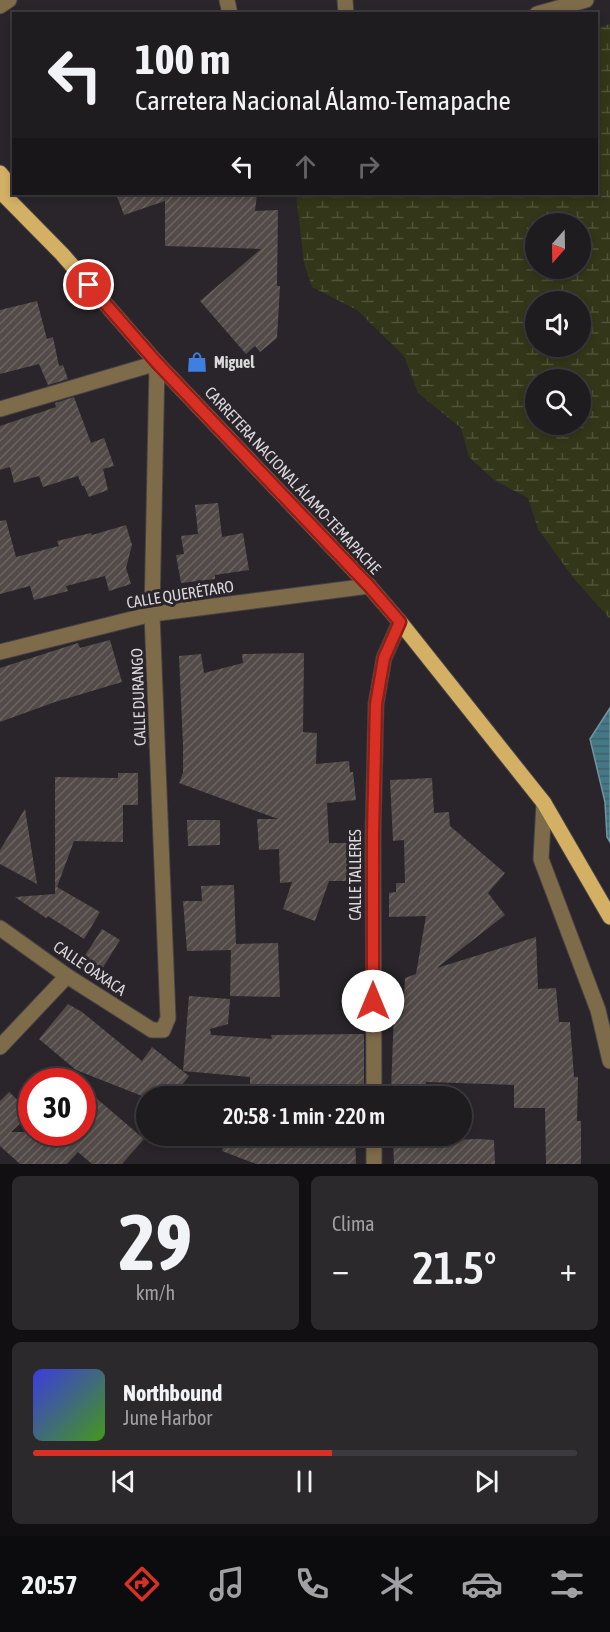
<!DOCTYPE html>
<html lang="es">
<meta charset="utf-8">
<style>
:root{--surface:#1f1c20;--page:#2c292d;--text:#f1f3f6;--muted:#a1a1a5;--line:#3c3a3e;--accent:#d93025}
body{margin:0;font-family:"Asap Condensed",sans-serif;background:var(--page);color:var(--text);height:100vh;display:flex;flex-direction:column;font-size:22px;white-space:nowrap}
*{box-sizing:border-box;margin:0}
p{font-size:20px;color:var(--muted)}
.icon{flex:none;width:33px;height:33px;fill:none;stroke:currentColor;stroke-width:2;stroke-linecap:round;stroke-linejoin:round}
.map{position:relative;height:1164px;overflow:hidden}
.side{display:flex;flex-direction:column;gap:12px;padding:12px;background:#110f12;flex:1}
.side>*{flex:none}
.hud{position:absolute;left:12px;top:12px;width:586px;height:183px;border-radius:0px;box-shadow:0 3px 9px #0003,0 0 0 2px var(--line);background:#1f1c20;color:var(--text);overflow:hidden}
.needle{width:39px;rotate:200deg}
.tools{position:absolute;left:525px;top:213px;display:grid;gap:12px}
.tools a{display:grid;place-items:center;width:66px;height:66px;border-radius:50%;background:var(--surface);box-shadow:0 3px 9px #0003,0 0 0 2px var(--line);font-size:30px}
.speed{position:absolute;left:18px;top:1068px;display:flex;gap:12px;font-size:30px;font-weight:700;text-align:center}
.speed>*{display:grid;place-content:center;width:78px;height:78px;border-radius:50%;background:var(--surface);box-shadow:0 3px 9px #0003,0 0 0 2px var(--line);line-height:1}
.speed .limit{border:9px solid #d22;background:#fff;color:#111}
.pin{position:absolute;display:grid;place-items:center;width:51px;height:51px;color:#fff;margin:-26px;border:3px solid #fff;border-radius:50%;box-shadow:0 2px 6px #0007}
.me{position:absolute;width:66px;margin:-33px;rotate:0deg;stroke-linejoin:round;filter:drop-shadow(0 0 4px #0008)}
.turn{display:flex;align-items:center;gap:21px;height:126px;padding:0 24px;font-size:27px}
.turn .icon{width:78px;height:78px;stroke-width:2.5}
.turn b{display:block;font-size:42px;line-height:51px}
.lanes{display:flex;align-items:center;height:57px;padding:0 24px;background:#0003;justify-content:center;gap:30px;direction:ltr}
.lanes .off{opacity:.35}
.big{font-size:45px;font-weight:600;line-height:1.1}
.side .tile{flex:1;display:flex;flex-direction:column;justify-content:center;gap:9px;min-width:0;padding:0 21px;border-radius:9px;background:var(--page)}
.side .dial{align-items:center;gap:0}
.dial b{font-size:78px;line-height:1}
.song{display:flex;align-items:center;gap:18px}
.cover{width:72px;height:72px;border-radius:9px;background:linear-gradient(135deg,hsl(240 70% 55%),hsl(100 70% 35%))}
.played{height:6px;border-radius:3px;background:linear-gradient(90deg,var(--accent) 55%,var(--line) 55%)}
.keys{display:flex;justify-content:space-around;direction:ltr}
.heat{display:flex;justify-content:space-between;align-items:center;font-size:33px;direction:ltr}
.side .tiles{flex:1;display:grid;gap:12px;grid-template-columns:1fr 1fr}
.tile:last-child{grid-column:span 2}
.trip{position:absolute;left:136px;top:1086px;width:336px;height:60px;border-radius:30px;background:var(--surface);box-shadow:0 3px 9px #0003,0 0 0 2px var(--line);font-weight:600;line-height:60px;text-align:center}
.tab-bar{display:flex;height:96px;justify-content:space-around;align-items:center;background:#0c0b0d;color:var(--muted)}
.tab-bar .icon{width:42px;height:42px}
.tab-bar .active{color:var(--accent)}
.tab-bar b{font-size:27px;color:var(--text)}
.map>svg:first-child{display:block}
.wetland{fill:url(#wetland-marsh);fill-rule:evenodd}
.water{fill:url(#water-rules);stroke:#7195a0;stroke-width:1.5}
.building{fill:url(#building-hatch)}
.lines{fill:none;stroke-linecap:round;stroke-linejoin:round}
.minor-casing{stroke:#454246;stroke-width:17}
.major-casing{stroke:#454246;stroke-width:17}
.minor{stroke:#7d6b49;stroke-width:15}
.major{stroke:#d4b065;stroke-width:15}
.route-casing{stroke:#8d1f18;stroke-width:15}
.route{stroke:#d93025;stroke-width:10}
.labels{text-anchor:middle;stroke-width:6;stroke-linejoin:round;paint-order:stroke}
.poi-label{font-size:16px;font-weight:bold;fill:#dbd8dc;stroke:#29252a;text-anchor:start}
.street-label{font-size:16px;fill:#dbd8dc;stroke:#29252a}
</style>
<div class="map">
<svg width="610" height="1164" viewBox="0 0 610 1164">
<defs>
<pattern id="wetland-marsh" width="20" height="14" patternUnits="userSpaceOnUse" patternTransform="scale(1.5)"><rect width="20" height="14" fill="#333618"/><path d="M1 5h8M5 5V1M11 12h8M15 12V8" fill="none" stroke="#505239"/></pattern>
<pattern id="water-rules" width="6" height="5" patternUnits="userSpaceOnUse" patternTransform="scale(1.5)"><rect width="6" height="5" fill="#437886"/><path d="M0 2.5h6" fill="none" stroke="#435f67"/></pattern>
<pattern id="building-hatch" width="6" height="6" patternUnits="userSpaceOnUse" patternTransform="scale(1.5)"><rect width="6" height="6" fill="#524b48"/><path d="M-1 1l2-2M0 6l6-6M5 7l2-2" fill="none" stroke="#6a6462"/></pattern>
</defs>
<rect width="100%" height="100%" fill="#29252a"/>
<path class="wetland" d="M 610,24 L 610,619 L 575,580 L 538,529 L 528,498 L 494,480 L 469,457 L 461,428 L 418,393 L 404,356 L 357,310 L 312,287 L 304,263 L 296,194 L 597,194 L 597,28 ZM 536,224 L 580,224 L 580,268 L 536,268 ZM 536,302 L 580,302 L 580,346 L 536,346 ZM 536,380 L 580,380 L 580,424 L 536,424 Z"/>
<path class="water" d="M 610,708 L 610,842 L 607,837 L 605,802 L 590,739 Z"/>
<path class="building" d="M 116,194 L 257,194 L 255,211 L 278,210 L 277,286 L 280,286 L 277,338 L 260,352 L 255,346 L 246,354 L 200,301 L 261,249 L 165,246 L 165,201 L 124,215 Z
M 37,301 L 47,339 L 53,337 L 59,366 L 63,365 L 68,379 L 48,385 L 39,364 L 0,374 L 0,310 Z
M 74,397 L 91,443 L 104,438 L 114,466 L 103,469 L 108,490 L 89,497 L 84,486 L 82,486 L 78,476 L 43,487 L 39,476 L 14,483 L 10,467 L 0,470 L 0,426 L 56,407 L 55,403 Z
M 218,503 L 222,537 L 243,533 L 249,570 L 215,575 L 215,579 L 181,583 L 176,555 L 184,554 L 181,536 L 198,534 L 195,505 Z
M 6,520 L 16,557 L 59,546 L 57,541 L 91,533 L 92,535 L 126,525 L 132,545 L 126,568 L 131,584 L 109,591 L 105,576 L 66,586 L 68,591 L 34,600 L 30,586 L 0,594 L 0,521 Z
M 110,640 L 122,682 L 55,702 L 0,722 L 0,668 L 78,643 L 80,648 Z
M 304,653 L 303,732 L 317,733 L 316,764 L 349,761 L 350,772 L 353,772 L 356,800 L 327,803 L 329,843 L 356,843 L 356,881 L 329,881 L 315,921 L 283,909 L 292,882 L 280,883 L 279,849 L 259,850 L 257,819 L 278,819 L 179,783 L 183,773 L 183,745 L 179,656 L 201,654 L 204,673 L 243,663 L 242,654 Z
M 118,773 L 138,773 L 138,805 L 123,805 L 123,842 L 74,841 L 57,887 L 100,912 L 84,939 L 48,916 L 46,918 L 15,897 L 55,894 L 55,777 L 118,778 Z
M 432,778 L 434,813 L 449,812 L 450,826 L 505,873 L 488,893 L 505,915 L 437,968 L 536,937 L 538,989 L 556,988 L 559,1022 L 570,1022 L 574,1077 L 578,1077 L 577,1121 L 581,1121 L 581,1164 L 546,1164 L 545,1108 L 514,1108 L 514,1085 L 426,1082 L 426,1090 L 391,1090 L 394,1013 L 403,1014 L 405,978 L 416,974 L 426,916 L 389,917 L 389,893 L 396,892 L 396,883 L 405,883 L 404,840 L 393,841 L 390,780 Z
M 25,809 L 37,884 L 0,864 L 0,850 Z
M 187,820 L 220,820 L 220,845 L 188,846 Z
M 234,885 L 236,944 L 278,943 L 280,997 L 230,996 L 231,950 L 187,951 L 183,901 L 202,901 L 201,886 Z
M 102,929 L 120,940 L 102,969 L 84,957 Z
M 189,996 L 230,999 L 228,1024 L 210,1029 L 211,1035 L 272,1039 L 271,1035 L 364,1034 L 364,1096 L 288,1096 L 288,1091 L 250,1091 L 250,1077 L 183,1071 Z
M 68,1004 L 82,1012 L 142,1061 L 152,1047 L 189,1076 L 173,1096 L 142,1096 L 76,1070 L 39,1039 Z
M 82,1086 L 144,1139 L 122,1164 L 92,1164 L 78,1152 L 67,1164 L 20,1164 L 0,1146 L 0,1101 L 9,1092 L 31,1113 L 11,1132 L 82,1132 Z
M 227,1136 L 355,1136 L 356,1164 L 256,1164 L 222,1151 Z
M 477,1139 L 494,1140 L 495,1164 L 394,1164 L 393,1142 Z"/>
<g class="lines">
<g class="minor-casing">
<path id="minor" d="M 227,0 L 230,14
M 345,0 L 346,14
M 0,6 L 9,0
M 537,14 L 586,0
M 0,409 L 157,363 L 152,614 L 168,1018 L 163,1030 L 152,1030 L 67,976 L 0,928
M 0,652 L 152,614 L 369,586
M 544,803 L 541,859 L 598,1010 L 610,1061
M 0,1047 L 67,976
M 374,1096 L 373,834 L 376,704 L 384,658 L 400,622
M 374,1136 L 374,1164"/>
</g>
<g class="major-casing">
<path id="major" d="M 0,173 L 14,190
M 0,191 L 62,254 L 157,363 L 369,586 L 400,622 L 544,803 L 610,917"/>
</g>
<use href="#minor" class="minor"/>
<use href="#major" class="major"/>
</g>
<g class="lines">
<g class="route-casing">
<path id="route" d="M 89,285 L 157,363 L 369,586 L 400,622 L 384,658 L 376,704 L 373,834 L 373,1001"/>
</g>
<use href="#route" class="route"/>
</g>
<defs>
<g id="shop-bare" transform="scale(1.62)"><path d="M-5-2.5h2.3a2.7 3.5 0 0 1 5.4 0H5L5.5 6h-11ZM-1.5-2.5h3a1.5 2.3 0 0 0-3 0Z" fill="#3f7fe0" stroke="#29252a" stroke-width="2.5" paint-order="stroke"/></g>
</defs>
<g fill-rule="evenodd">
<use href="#shop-bare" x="197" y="362"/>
</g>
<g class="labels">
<g class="poi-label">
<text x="214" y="368">Miguel</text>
</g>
<g class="street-label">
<text transform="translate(293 480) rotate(47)" y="6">CARRETERA NACIONAL ÁLAMO-TEMAPACHE</text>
<text transform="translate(180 594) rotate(-9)" y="6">CALLE QUERÉTARO</text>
<text transform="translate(138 697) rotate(-92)" y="6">CALLE DURANGO</text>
<text transform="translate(355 875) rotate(-90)" y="6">CALLE TALLERES</text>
<text transform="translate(90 968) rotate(34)" y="6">CALLE OAXACA</text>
</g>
</g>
</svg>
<div class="tools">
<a><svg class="needle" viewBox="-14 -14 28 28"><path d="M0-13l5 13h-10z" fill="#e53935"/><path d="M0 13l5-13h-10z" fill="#a1a1a5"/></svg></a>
<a><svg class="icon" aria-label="sound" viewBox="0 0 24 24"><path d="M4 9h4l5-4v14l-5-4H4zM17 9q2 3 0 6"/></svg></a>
<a><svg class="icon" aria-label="search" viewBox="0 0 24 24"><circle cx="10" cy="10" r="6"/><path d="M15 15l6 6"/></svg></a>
</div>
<div class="speed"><div class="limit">30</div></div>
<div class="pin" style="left:89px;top:285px;background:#d93025"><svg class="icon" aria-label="arrive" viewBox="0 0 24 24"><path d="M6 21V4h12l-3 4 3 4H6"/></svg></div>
<svg class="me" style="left:373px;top:1001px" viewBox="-20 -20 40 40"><circle r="19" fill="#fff"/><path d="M0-13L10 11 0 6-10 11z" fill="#d93025"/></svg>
<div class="trip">20:58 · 1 min · 220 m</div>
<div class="hud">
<div class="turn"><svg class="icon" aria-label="left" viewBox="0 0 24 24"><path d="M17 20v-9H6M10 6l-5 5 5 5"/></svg><div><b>100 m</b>Carretera Nacional Álamo-Temapache</div></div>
<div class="lanes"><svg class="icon" aria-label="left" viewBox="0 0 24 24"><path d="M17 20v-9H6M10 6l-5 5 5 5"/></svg><svg class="icon off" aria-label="ahead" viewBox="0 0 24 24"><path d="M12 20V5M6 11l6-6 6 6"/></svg><svg class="icon off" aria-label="right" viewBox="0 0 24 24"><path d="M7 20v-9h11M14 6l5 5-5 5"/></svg></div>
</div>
</div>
<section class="side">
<div class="tiles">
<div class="tile dial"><b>29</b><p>km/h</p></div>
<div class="tile"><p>Clima</p>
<div class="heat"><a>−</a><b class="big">21.5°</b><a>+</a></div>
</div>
<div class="tile">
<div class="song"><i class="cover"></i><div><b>Northbound</b><p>June Harbor</p></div></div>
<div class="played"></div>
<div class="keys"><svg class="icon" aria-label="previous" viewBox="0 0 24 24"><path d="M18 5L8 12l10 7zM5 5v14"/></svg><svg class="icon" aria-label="pause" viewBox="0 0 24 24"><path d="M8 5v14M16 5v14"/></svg><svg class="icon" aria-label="next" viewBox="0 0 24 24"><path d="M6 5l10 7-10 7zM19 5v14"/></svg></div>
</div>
</div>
</section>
<nav class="tab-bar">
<b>20:57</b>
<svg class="icon active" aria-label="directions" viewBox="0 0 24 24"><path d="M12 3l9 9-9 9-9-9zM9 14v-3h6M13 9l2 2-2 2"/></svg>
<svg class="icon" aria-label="music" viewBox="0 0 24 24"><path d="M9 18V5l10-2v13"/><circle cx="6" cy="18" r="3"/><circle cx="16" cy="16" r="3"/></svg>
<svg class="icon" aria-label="phone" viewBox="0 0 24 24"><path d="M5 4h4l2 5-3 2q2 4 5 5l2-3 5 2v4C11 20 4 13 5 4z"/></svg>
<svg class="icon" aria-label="climate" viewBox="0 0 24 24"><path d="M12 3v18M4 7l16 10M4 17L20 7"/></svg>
<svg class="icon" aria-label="car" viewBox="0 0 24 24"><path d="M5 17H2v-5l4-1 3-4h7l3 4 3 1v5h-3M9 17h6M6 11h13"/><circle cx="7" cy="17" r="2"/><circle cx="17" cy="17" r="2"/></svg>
<svg class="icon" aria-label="filters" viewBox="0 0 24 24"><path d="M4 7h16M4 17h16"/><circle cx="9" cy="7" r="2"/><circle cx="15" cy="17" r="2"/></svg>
</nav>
